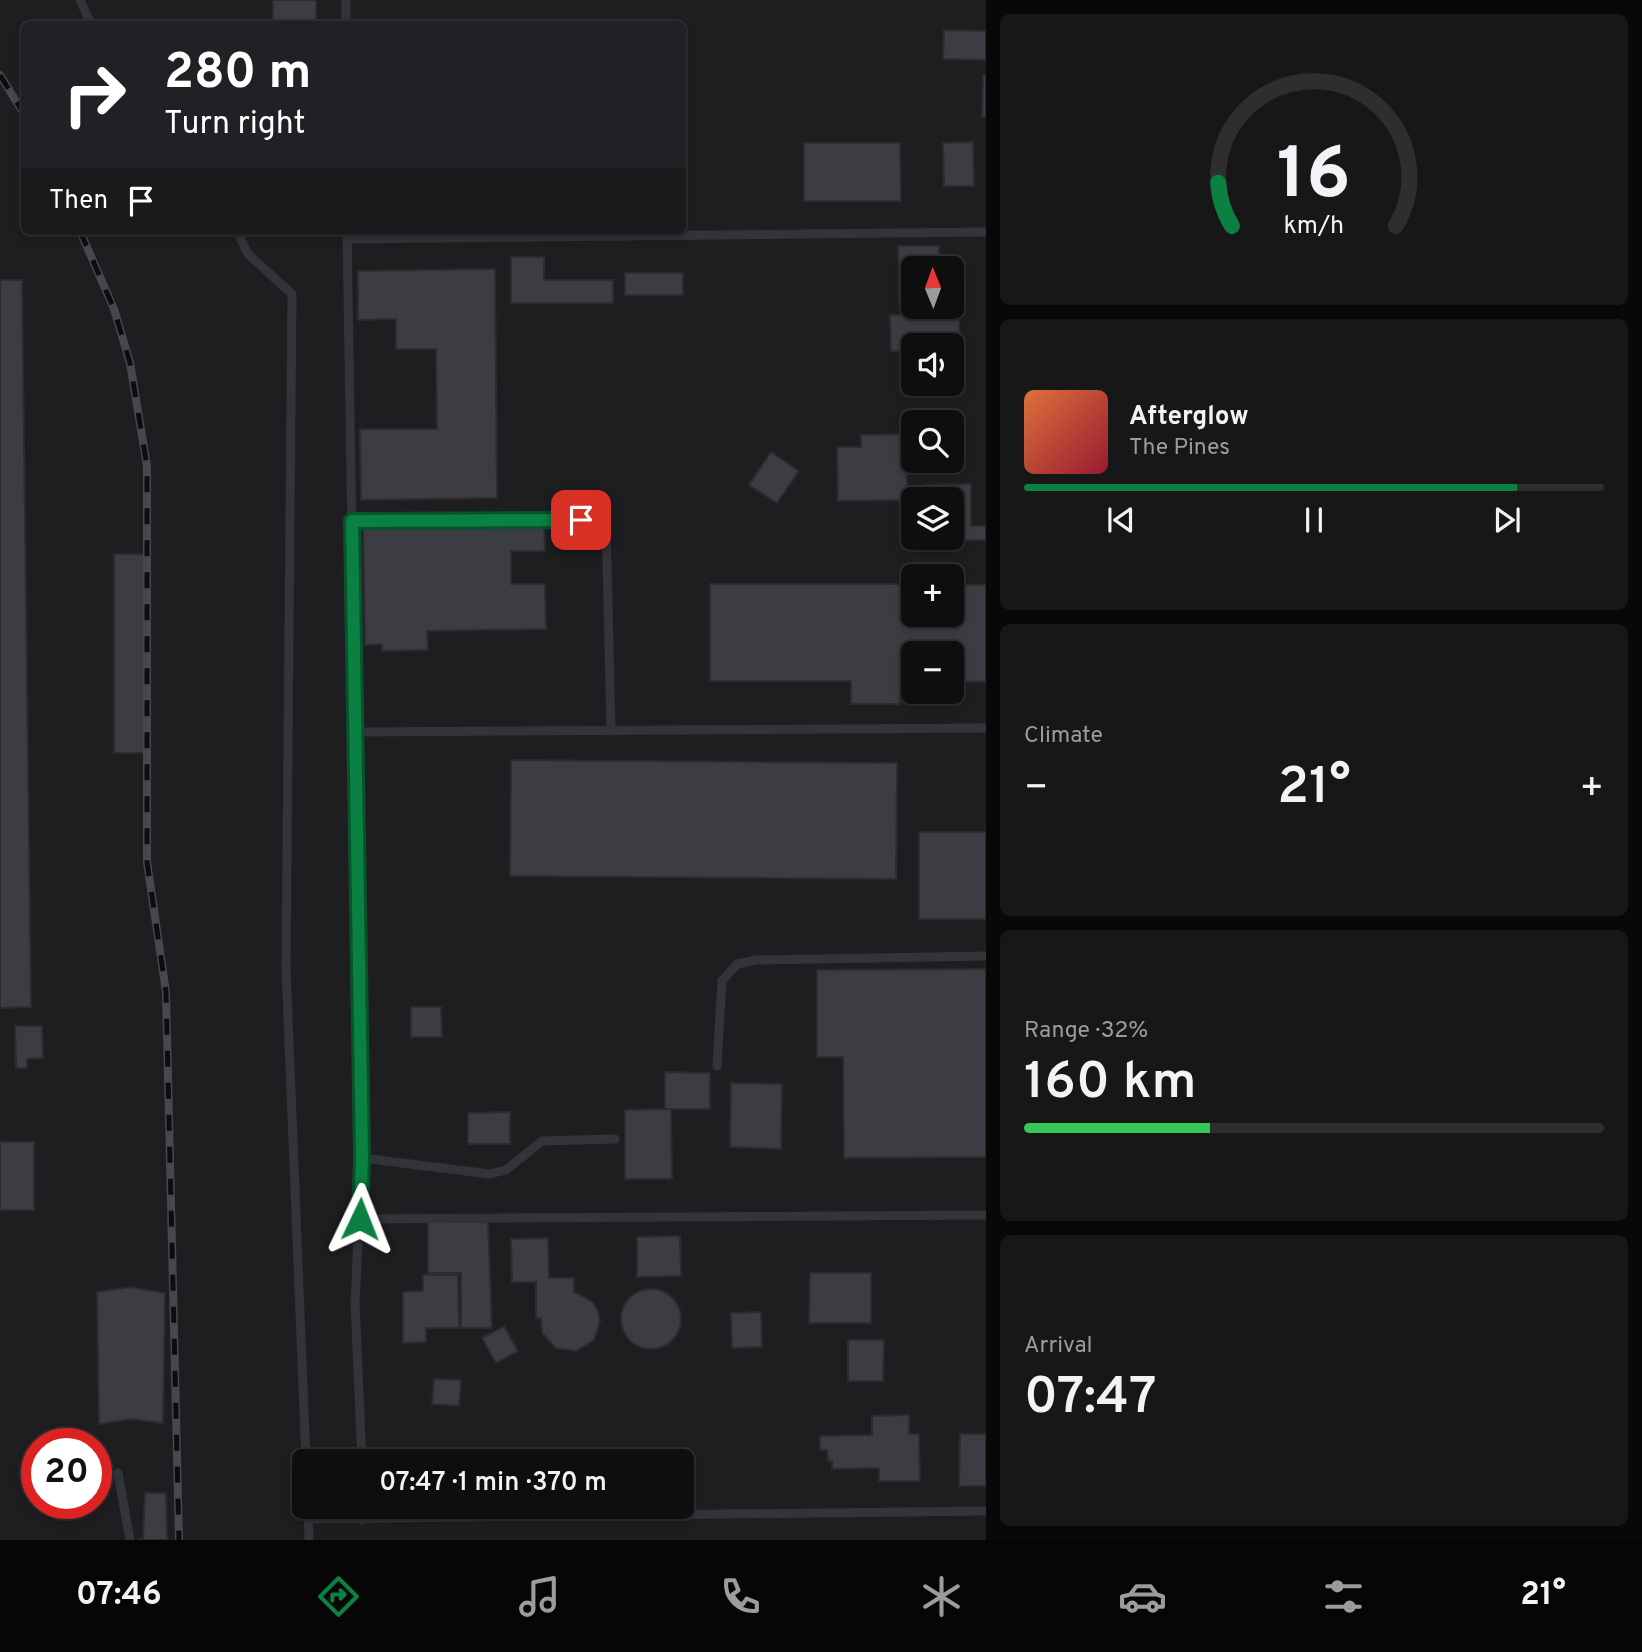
<!DOCTYPE html>
<meta charset="utf-8">
<style>
:root{--surface:#0e0e0f;--page:#171718;--text:#f1f3f6;--muted:#9b9c9e;--line:#2e2e2f;--accent:#0b8043}
body{margin:0;font-family:Overpass,sans-serif;background:var(--page);color:var(--text);height:100vh;display:flex;flex-direction:column;font-size:26px;white-space:nowrap}
*{box-sizing:border-box;margin:0}
p{font-size:23px;color:var(--muted)}
.icon{flex:none;width:38px;height:38px;fill:none;stroke:currentColor;stroke-width:2;stroke-linecap:round;stroke-linejoin:round}
.map{position:relative;flex:1;overflow:hidden}
.sheet{display:flex;flex-direction:column;gap:14px;padding:14px;background:#080808;width:656px}
.sheet>*{flex:none}
.top-card{position:absolute;left:21px;top:21px;width:665px;height:214px;border-radius:10px;box-shadow:0 4px 10px #0003,0 0 0 2px var(--line);background:#202124;color:#fff;overflow:hidden}
.needle{width:46px;rotate:359deg}
.buttons{position:absolute;left:901px;top:256px;display:grid;gap:14px}
.buttons a{display:grid;place-items:center;width:63px;height:63px;border-radius:10px;background:var(--surface);box-shadow:0 4px 10px #0003,0 0 0 2px var(--line);font-size:35px}
.speed{position:absolute;left:21px;top:1428px;display:flex;gap:14px;font-size:35px;font-weight:700;text-align:center}
.speed>*{display:grid;place-content:center;width:91px;height:91px;border-radius:50%;background:var(--surface);box-shadow:0 4px 10px #0003,0 0 0 2px var(--line);line-height:1}
.speed .limit{border:10px solid #d22;background:#fff;color:#111}
.pin{position:absolute;display:grid;place-items:center;width:60px;height:60px;color:#fff;margin:-30px;border-radius:14px;box-shadow:0 4px 10px #0006}
.me{position:absolute;width:77px;margin:-38px;rotate:2deg;stroke-linejoin:round;filter:drop-shadow(0 0 5px #0008)}
.turn{display:flex;align-items:center;gap:24px;height:147px;padding:0 28px;font-size:32px}
.turn .icon{width:91px;height:91px;stroke-width:2.5}
.turn b{display:block;font-size:49px;line-height:60px}
.then{display:flex;align-items:center;height:66px;padding:0 28px;background:#0003;gap:14px;font-size:26px}
.big{font-size:52px;font-weight:600;line-height:1.1}
.sheet .card{flex:1;display:flex;flex-direction:column;justify-content:center;gap:10px;min-width:0;padding:0 24px;border-radius:10px;background:var(--page)}
.sheet .dial{align-items:center;gap:0}
.dial svg{height:182px;overflow:visible;fill:none;stroke:var(--line);stroke-width:7;stroke-linecap:round;text-anchor:middle}
.dial text{fill:var(--text);stroke:none}
.song{display:flex;align-items:center;gap:21px}
.cover{width:84px;height:84px;border-radius:10px;background:linear-gradient(135deg,hsl(20 70% 55%),hsl(350 70% 35%))}
.played{height:7px;border-radius:4px;background:linear-gradient(90deg,var(--accent) 85%,var(--line) 85%)}
.keys{display:flex;justify-content:space-around;direction:ltr}
.heat{display:flex;justify-content:space-between;align-items:center;font-size:38px;direction:ltr}
.charge{height:10px;border-radius:5px;background:linear-gradient(90deg,#34c759 32%,var(--line) 0)}
.trip{position:absolute;left:292px;top:1449px;width:402px;height:70px;border-radius:10px;background:var(--surface);box-shadow:0 4px 10px #0003,0 0 0 2px var(--line);font-weight:600;line-height:70px;text-align:center}
.tab-bar{display:flex;height:112px;justify-content:space-around;align-items:center;background:#060606;color:var(--muted)}
.tab-bar .icon{width:49px;height:49px}
.tab-bar .current{color:var(--accent)}
.tab-bar b{font-size:32px;color:var(--text)}
main{display:flex;flex:1;min-height:0}
.map>svg:first-child{display:block}
.built{fill:#1e1e21;fill-rule:evenodd}
.building{fill:#3c3d42;stroke:#2c2c30;stroke-width:2}
.lines{fill:none;stroke-linecap:round;stroke-linejoin:round}
.lane{stroke:#333439;stroke-width:9}
.rail-casing{stroke:#46484f;stroke-width:8}
.rail{stroke:#0d0d0f;stroke-width:5;stroke-dasharray:16;stroke-linecap:butt}
.route-casing{stroke:#07532c;stroke-width:18}
.route{stroke:#0b8043;stroke-width:12}
</style>
<main>
<div class="map">
<svg width="986" height="1540" viewBox="0 0 986 1540">
<rect width="100%" height="100%" fill="#121214"/>
<path class="built" d="M 0,0 L 986,0 L 986,1540 L 0,1540 ZM 24,24 L 682,24 L 682,231 L 24,231 ZM 914,268 L 952,268 L 952,306 L 914,306 ZM 914,345 L 952,345 L 952,383 L 914,383 ZM 914,422 L 952,422 L 952,460 L 914,460 ZM 914,499 L 952,499 L 952,537 L 914,537 ZM 914,576 L 952,576 L 952,614 L 914,614 ZM 914,653 L 952,653 L 952,691 L 914,691 ZM 37,1444 L 96,1444 L 96,1503 L 37,1503 ZM 304,1461 L 682,1461 L 682,1507 L 304,1507 Z"/>
<path class="building" d="M 273,0 L 316,0 L 316,23 L 273,23 Z
M 944,30 L 986,31 L 986,60 L 943,59 Z
M 983,75 L 986,75 L 986,117 L 982,117 Z
M 973,142 L 974,186 L 944,186 L 943,143 Z
M 804,143 L 900,143 L 901,201 L 804,201 Z
M 898,246 L 939,246 L 939,268 L 914,268 L 914,302 L 899,302 Z
M 511,257 L 544,257 L 544,280 L 613,280 L 613,303 L 511,303 Z
M 495,269 L 497,498 L 361,500 L 360,429 L 437,429 L 436,349 L 396,349 L 396,319 L 358,320 L 358,271 Z
M 625,273 L 683,273 L 683,295 L 625,295 Z
M 0,280 L 22,280 L 31,1007 L 0,1008 Z
M 959,314 L 960,350 L 952,350 L 952,345 L 914,345 L 914,351 L 891,351 L 890,315 Z
M 906,434 L 907,500 L 838,501 L 837,447 L 861,447 L 861,435 Z
M 771,452 L 799,471 L 777,503 L 749,485 Z
M 971,484 L 971,526 L 986,526 L 986,540 L 927,541 L 927,537 L 952,537 L 952,499 L 926,499 L 926,485 Z
M 544,523 L 545,551 L 511,551 L 511,584 L 545,584 L 546,629 L 427,631 L 428,650 L 382,651 L 382,644 L 365,645 L 363,526 Z
M 114,554 L 144,554 L 146,753 L 114,753 Z
M 710,584 L 914,584 L 914,614 L 952,614 L 952,584 L 986,585 L 986,682 L 952,681 L 952,653 L 914,653 L 914,681 L 900,681 L 900,704 L 851,704 L 851,681 L 710,681 Z
M 511,760 L 897,763 L 896,879 L 510,876 Z
M 919,832 L 986,832 L 986,919 L 919,919 Z
M 986,969 L 986,1157 L 844,1158 L 843,1057 L 817,1057 L 817,970 Z
M 411,1007 L 441,1007 L 442,1037 L 411,1037 Z
M 15,1026 L 42,1026 L 43,1058 L 27,1059 L 27,1068 L 16,1068 Z
M 665,1072 L 710,1073 L 710,1109 L 665,1109 Z
M 731,1083 L 782,1084 L 781,1149 L 730,1147 Z
M 671,1109 L 672,1179 L 625,1179 L 625,1110 Z
M 510,1112 L 510,1144 L 468,1144 L 468,1113 Z
M 0,1142 L 34,1142 L 34,1210 L 0,1210 Z
M 428,1222 L 488,1222 L 492,1328 L 461,1328 L 461,1273 L 428,1273 Z
M 680,1236 L 681,1276 L 637,1277 L 637,1237 Z
M 548,1238 L 549,1278 L 574,1278 L 574,1292 L 593,1302 L 598,1311 L 600,1321 L 594,1340 L 576,1351 L 556,1348 L 542,1333 L 541,1318 L 536,1318 L 536,1282 L 512,1282 L 511,1239 Z
M 810,1273 L 871,1273 L 871,1323 L 809,1323 Z
M 423,1275 L 458,1275 L 459,1328 L 426,1328 L 426,1342 L 403,1343 L 403,1292 L 423,1291 Z
M 130,1287 L 165,1293 L 163,1423 L 130,1419 L 99,1424 L 97,1292 Z
M621 1319a30 30 0 1 1 60 0a30 30 0 1 1-60 0Z
M 761,1312 L 762,1347 L 732,1348 L 731,1313 Z
M 504,1326 L 518,1351 L 496,1363 L 482,1338 Z
M 848,1340 L 884,1340 L 883,1381 L 848,1381 Z
M 434,1379 L 461,1380 L 459,1406 L 432,1404 Z
M 909,1415 L 909,1434 L 919,1434 L 920,1481 L 879,1481 L 879,1468 L 832,1469 L 832,1461 L 828,1461 L 827,1450 L 820,1450 L 820,1436 L 872,1435 L 872,1416 Z
M 960,1434 L 986,1434 L 986,1486 L 959,1486 Z
M 145,1493 L 166,1493 L 167,1540 L 138,1540 L 143,1538 Z"/>
<g class="lines">
<path class="lane" d="M 80,0 L 91,24
M 346,0 L 346,24
M 237,231 L 248,254 L 292,294 L 286,968 L 306,1461
M 347,231 L 362,1158 L 355,1303 L 362,1461
M 347,239 L 986,232
M 352,521 L 606,519 L 611,731
M 357,732 L 986,728
M 717,1066 L 722,981 L 737,964 L 756,960 L 986,956
M 362,1158 L 490,1174 L 506,1170 L 542,1141 L 615,1139
M 360,1219 L 986,1215
M 118,1473 L 130,1540
M 308,1507 L 309,1540
M 362,1507 L 362,1520
M 308,1519 L 986,1511"/>
<g class="rail-casing">
<path id="rail" d="M 0,75 L 24,114
M 80,231 L 114,309 L 130,363 L 147,466 L 147,862 L 166,992 L 179,1540"/>
</g>
<use href="#rail" class="rail"/>
</g>
<g class="lines">
<g class="route-casing">
<path id="route" d="M 360,1219 L 362,1158 L 352,521 L 581,520"/>
</g>
<use href="#route" class="route"/>
</g>
</svg>
<div class="buttons">
<a><svg class="needle" viewBox="-14 -14 28 28"><path d="M0-13l5 13h-10z" fill="#e53935"/><path d="M0 13l5-13h-10z" fill="#9b9c9e"/></svg></a>
<a><svg class="icon" aria-label="sound" viewBox="0 0 24 24"><path d="M4 9h4l5-4v14l-5-4H4zM17 9q2 3 0 6"/></svg></a>
<a><svg class="icon" aria-label="search" viewBox="0 0 24 24"><circle cx="10" cy="10" r="6"/><path d="M15 15l6 6"/></svg></a>
<a><svg class="icon" aria-label="layers" viewBox="0 0 24 24"><path d="M12 4l9 5-9 5-9-5zM3 14l9 5 9-5"/></svg></a>
<a>+</a>
<a>−</a>
</div>
<div class="speed"><div class="limit">20</div></div>
<div class="pin" style="left:581px;top:520px;background:#d93025"><svg class="icon" aria-label="arrive" viewBox="0 0 24 24"><path d="M6 21V4h12l-3 4 3 4H6"/></svg></div>
<svg class="me" style="left:360px;top:1219px" viewBox="-20 -20 40 40"><path d="M0-17L14 15 0 8-14 15z" fill="#0b8043" stroke="#fff" stroke-width="4"/></svg>
<div class="trip">07:47 · 1 min · 370 m</div>
<div class="top-card">
<div class="turn"><svg class="icon" aria-label="right" viewBox="0 0 24 24"><path d="M7 20v-9h11M14 6l5 5-5 5"/></svg><div><b>280 m</b>Turn right</div></div>
<div class="then">Then<svg class="icon" aria-label="arrive" viewBox="0 0 24 24"><path d="M6 21V4h12l-3 4 3 4H6"/></svg></div>
</div>
</div>
<section class="sheet">
<div class="card dial"><svg viewBox="0 0 100 80">
<path d="M14 69A42 42 0 1 1 86 69"/>
<path d="M14 69A42 42 0 0 1 8 50" stroke="#0b8043"/>
<text x="50" y="56" font-size="32" font-weight="700">16</text>
<text x="50" y="72" font-size="11">km/h</text>
</svg></div>
<div class="card">
<div class="song"><i class="cover"></i><div><b>Afterglow</b><p>The Pines</p></div></div>
<div class="played"></div>
<div class="keys"><svg class="icon" aria-label="previous" viewBox="0 0 24 24"><path d="M18 5L8 12l10 7zM5 5v14"/></svg><svg class="icon" aria-label="pause" viewBox="0 0 24 24"><path d="M8 5v14M16 5v14"/></svg><svg class="icon" aria-label="next" viewBox="0 0 24 24"><path d="M6 5l10 7-10 7zM19 5v14"/></svg></div>
</div>
<div class="card"><p>Climate</p>
<div class="heat"><a>−</a><b class="big">21°</b><a>+</a></div>
</div>
<div class="card"><p>Range · 32%</p><b class="big">160 km</b><div class="charge"></div></div>
<div class="card"><p>Arrival</p><b class="big">07:47</b></div>
</section>
</main>
<nav class="tab-bar">
<b>07:46</b>
<svg class="icon current" aria-label="directions" viewBox="0 0 24 24"><path d="M12 3l9 9-9 9-9-9zM9 14v-3h6M13 9l2 2-2 2"/></svg>
<svg class="icon" aria-label="music" viewBox="0 0 24 24"><path d="M9 18V5l10-2v13"/><circle cx="6" cy="18" r="3"/><circle cx="16" cy="16" r="3"/></svg>
<svg class="icon" aria-label="phone" viewBox="0 0 24 24"><path d="M5 4h4l2 5-3 2q2 4 5 5l2-3 5 2v4C11 20 4 13 5 4z"/></svg>
<svg class="icon" aria-label="climate" viewBox="0 0 24 24"><path d="M12 3v18M4 7l16 10M4 17L20 7"/></svg>
<svg class="icon" aria-label="car" viewBox="0 0 24 24"><path d="M5 17H2v-5l4-1 3-4h7l3 4 3 1v5h-3M9 17h6M6 11h13"/><circle cx="7" cy="17" r="2"/><circle cx="17" cy="17" r="2"/></svg>
<svg class="icon" aria-label="filters" viewBox="0 0 24 24"><path d="M4 7h16M4 17h16"/><circle cx="9" cy="7" r="2"/><circle cx="15" cy="17" r="2"/></svg>
<b>21°</b>
</nav>
